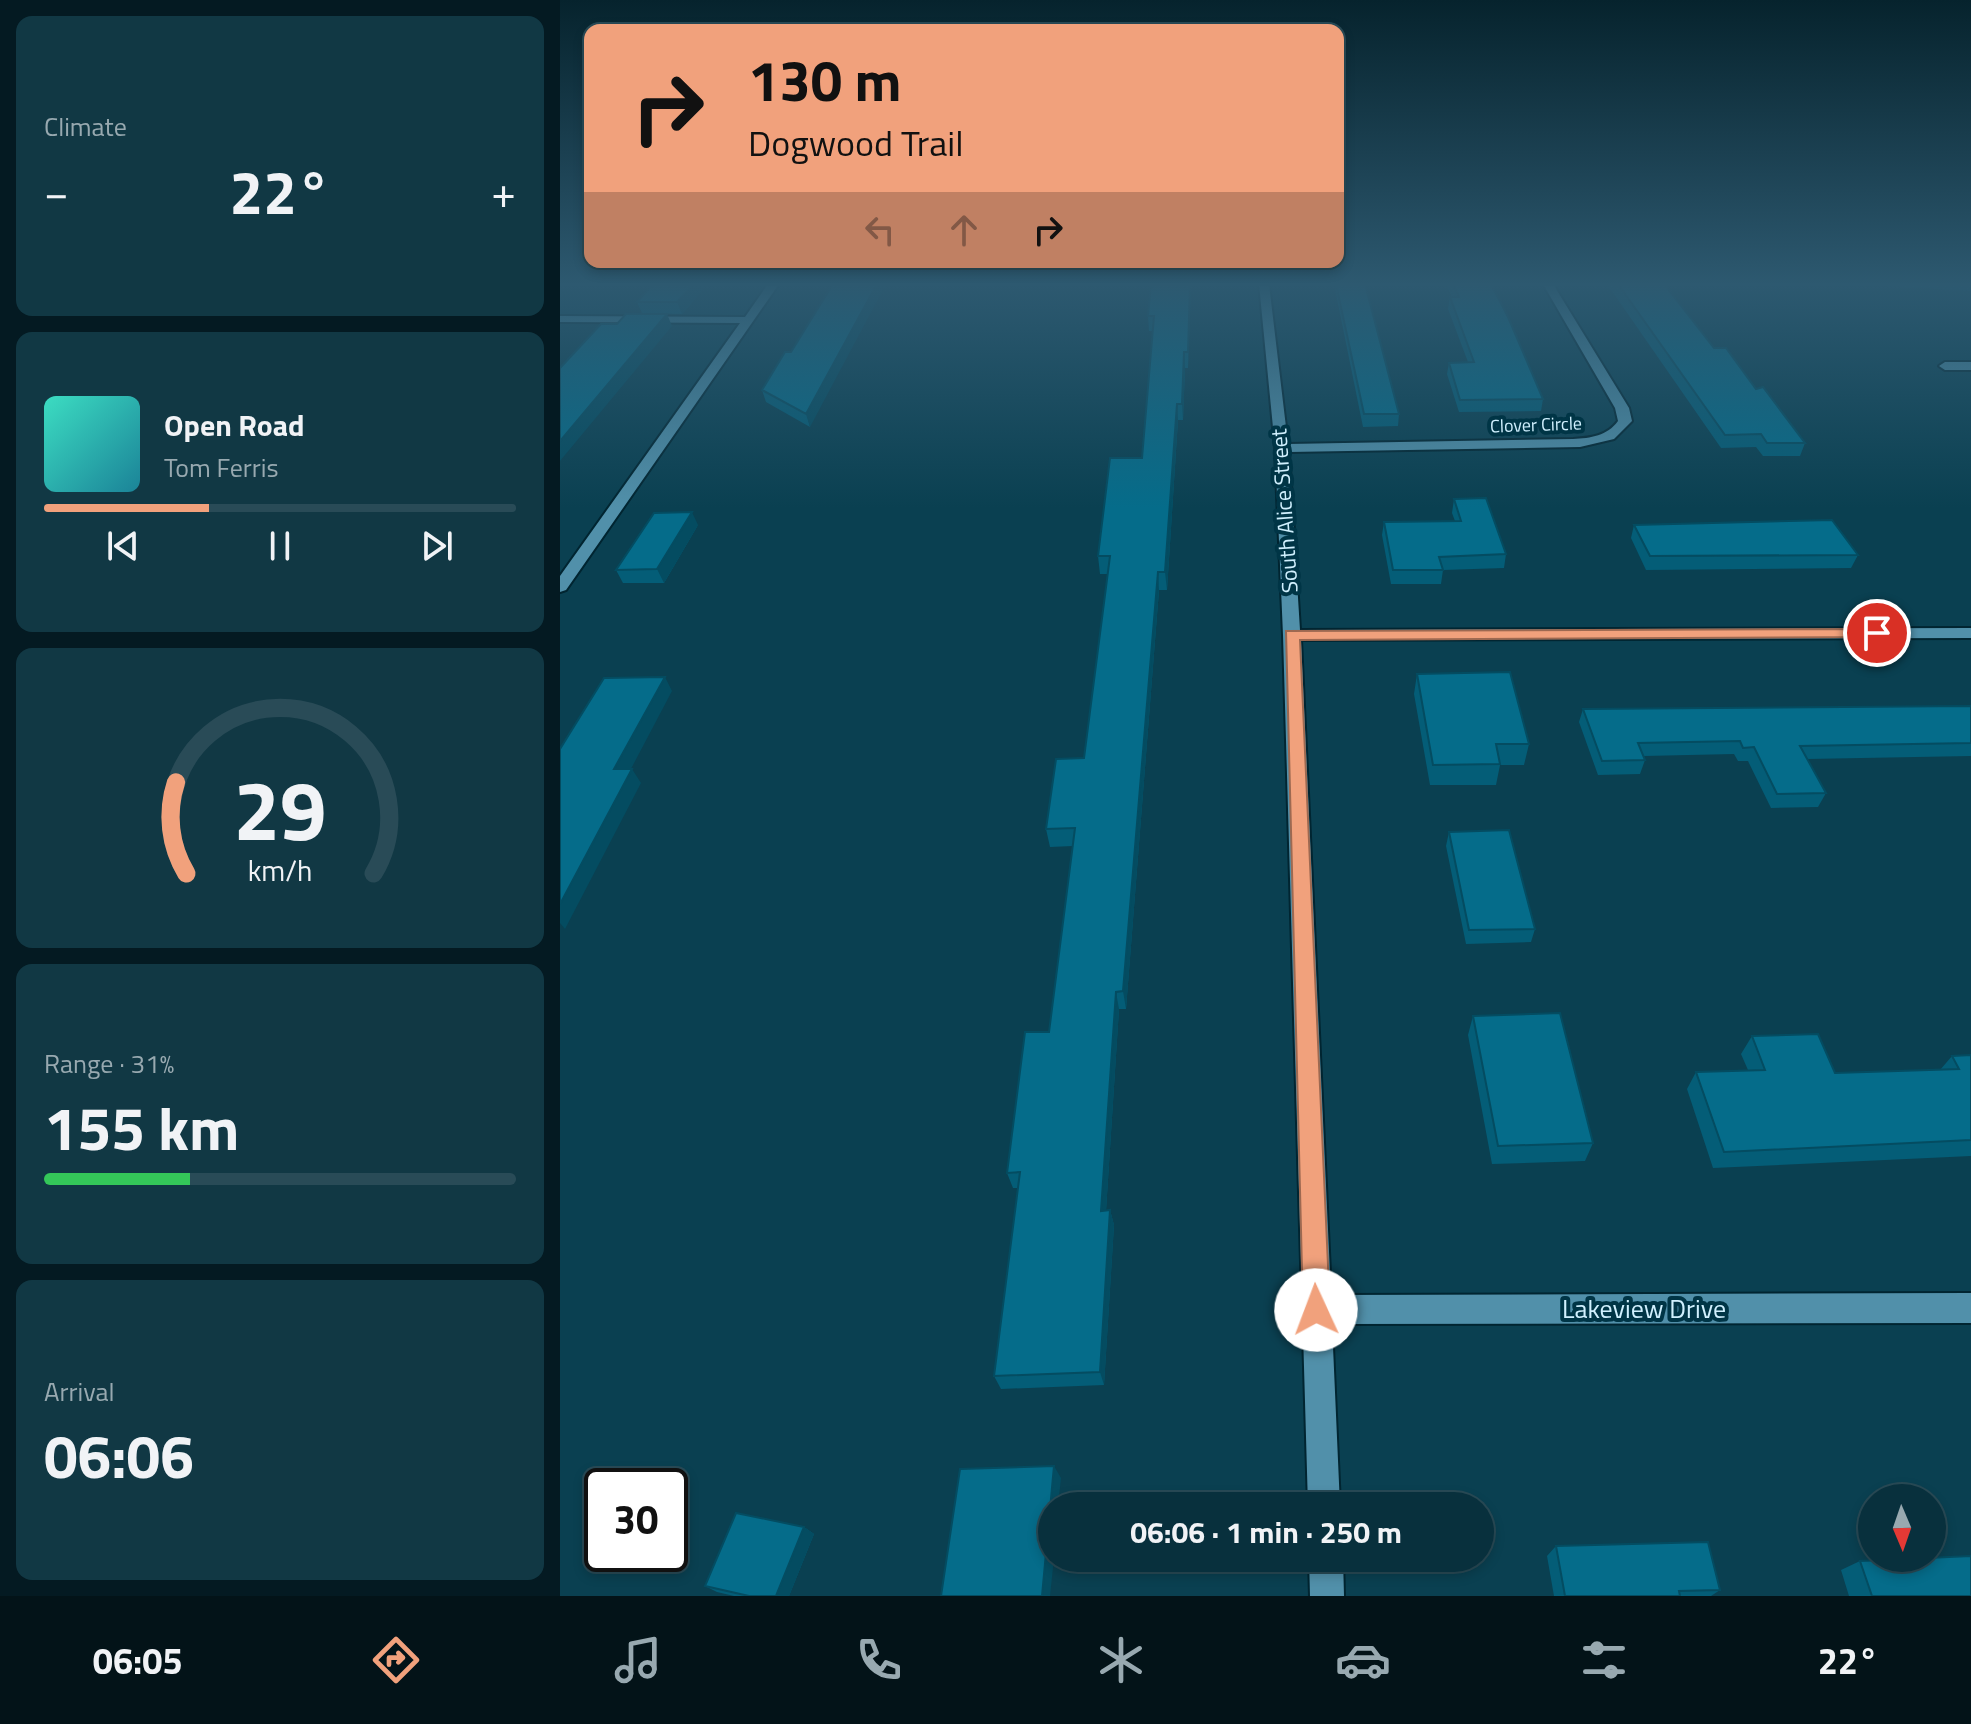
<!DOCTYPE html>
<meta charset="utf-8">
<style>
:root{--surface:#08303d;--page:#113844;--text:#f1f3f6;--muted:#98a9b0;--line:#294b57;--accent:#f1a17c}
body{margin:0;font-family:"Titillium Web",sans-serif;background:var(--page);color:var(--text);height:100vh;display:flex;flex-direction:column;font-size:30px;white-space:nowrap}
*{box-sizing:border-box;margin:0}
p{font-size:26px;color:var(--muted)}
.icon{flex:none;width:44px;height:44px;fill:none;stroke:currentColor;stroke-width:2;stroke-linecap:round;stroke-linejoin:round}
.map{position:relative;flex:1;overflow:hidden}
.drawer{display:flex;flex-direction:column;gap:16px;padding:16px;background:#041a22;width:560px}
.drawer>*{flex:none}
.guide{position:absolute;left:24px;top:24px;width:760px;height:244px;border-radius:16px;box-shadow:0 4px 12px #0003,0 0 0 2px var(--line);background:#f1a17c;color:#111;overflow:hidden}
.needle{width:52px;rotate:178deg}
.tools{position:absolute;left:1298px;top:1484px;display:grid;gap:16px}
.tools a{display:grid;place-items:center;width:88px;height:88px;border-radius:50%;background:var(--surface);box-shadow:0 4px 12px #0003,0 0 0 2px var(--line);font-size:40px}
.speed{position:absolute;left:24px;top:1468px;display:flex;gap:16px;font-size:40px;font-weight:700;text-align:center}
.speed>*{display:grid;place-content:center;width:104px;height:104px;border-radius:50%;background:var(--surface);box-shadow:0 4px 12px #0003,0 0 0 2px var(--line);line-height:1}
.speed .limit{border:4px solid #111;border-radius:12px;background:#fff;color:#111}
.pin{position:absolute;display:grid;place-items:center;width:68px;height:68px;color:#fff;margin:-34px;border:4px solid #fff;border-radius:50%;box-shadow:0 2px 8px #0007}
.me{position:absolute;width:88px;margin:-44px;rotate:358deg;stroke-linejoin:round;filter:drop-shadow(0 0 6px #0008)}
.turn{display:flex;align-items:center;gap:28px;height:168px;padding:0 32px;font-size:36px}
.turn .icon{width:104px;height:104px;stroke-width:2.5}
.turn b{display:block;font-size:56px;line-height:68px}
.lanes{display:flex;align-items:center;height:76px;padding:0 32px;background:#0003;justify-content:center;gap:40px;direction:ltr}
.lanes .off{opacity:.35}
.big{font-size:60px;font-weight:700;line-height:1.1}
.drawer .widget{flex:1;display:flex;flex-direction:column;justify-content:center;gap:12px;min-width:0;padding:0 28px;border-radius:16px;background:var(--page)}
.drawer .dial{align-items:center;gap:0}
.dial svg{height:208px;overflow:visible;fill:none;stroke:var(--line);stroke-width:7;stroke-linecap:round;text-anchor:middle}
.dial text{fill:var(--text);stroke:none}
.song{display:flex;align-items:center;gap:24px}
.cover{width:96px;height:96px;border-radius:12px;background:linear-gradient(135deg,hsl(170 70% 55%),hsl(190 70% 35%))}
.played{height:8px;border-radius:4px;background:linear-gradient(90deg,var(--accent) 35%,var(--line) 35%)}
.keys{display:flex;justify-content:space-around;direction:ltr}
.heat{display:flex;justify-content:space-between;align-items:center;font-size:44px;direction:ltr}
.charge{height:12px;border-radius:6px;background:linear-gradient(90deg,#34c759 31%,var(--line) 0)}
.trip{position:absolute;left:478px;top:1492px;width:456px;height:80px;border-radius:40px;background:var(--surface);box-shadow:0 4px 12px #0003,0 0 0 2px var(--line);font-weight:700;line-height:80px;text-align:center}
.dock{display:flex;height:128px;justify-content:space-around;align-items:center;background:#031318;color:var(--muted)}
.dock .icon{width:56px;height:56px}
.dock .active{color:var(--accent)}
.dock b{font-size:36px;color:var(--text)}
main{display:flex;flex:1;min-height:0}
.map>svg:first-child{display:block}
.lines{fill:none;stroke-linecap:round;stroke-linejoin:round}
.minor-casing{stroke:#012531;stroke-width:4}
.minor{fill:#5190aa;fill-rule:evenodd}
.wall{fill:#045d77}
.shaded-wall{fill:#044c61}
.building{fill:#056c8a;stroke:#044c61;stroke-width:2}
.route{fill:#f1a17c;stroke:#9d6951;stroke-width:2}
.labels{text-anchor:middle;stroke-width:8;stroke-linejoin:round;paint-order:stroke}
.far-street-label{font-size:18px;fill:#d0f0fe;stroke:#003546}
.street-label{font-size:22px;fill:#d0f0fe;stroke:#003546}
.near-street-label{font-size:26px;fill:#d0f0fe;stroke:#003546}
</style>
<main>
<section class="drawer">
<div class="widget"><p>Climate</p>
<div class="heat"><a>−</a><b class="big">22°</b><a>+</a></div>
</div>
<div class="widget">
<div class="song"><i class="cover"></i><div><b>Open Road</b><p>Tom Ferris</p></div></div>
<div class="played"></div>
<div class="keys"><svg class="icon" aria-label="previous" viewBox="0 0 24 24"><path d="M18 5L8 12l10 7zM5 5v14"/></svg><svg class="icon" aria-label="pause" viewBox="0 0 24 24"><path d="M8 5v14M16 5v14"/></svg><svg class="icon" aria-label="next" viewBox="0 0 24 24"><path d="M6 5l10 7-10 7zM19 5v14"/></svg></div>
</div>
<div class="widget dial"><svg viewBox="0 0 100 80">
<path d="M14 69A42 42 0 1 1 86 69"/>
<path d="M14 69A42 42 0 0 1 10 34" stroke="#f1a17c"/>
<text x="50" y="56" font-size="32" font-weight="700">29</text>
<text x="50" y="72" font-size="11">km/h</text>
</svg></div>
<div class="widget"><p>Range · 31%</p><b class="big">155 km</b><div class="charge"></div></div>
<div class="widget"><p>Arrival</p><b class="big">06:06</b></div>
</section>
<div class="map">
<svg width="1411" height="1596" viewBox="0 0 1411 1596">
<rect width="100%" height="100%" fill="#0a4051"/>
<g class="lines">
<g class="minor-casing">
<path id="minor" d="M 208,284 L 219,284 L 6,590 L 0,592 L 0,576 L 180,323 L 0,322 L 0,316 L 185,317 Z
M 699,284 L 709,284 L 728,444 L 1013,439 C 1031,438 1047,436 1058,421 L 1055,408 L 983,284 L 993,284 L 1069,408 L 1072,421 L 1054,439 L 1020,447 L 729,452 L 740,630 L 1411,628 L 1411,638 L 741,640 L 771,1295 L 1411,1293 L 1411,1323 L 772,1324 L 780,1506 L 748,1506 L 723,635 L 715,448 Z
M 1411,362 L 1411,370 L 1385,370 L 1379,366 L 1385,362 Z
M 749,1558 L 783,1558 L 784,1596 L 750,1596 Z"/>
</g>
<use href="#minor" class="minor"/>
</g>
<path class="wall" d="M 93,284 L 131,304 L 122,314 L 82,313 L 77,302 Z
M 631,284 L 628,368 L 625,368 L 623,420 L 618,420 L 607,590 L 599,590 L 566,1009 L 559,1009 L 546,1211 L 550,1210 L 554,1225 L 544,1385 L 441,1389 L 434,1376 L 458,1188 L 453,1188 L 447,1173 L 489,1032 L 513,846 L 490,847 L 486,829 L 524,758 L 548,574 L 540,574 L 538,556 L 582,458 L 593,331 L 589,331 L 588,316 Z
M 774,284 L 805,284 L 839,414 L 838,426 L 803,427 Z
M 886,284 L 931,284 L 983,399 L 981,411 L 899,412 L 887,374 L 889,363 L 908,362 L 888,309 L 890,297 L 892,297 Z
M 1047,284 L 1104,284 L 1154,348 L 1196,389 L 1245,443 L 1240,456 L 1203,456 L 1196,447 L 1161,448 Z
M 1290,284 L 1411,284 L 1411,291 Z
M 231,352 L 250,427 L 206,402 L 202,390 Z
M 894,499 L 946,554 L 944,568 L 883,570 L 881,584 L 831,584 L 822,535 L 824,522 L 895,521 L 892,513 Z
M 138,525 L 104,583 L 63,583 L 56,570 Z
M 1074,525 L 1298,555 L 1291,568 L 1086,570 L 1071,538 Z
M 857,674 L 969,744 L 964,765 L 940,765 L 936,785 L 870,785 L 854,694 Z
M 1411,706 L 1411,756 L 1247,759 L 1266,793 L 1258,807 L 1211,808 L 1188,761 L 1178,761 L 1174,754 L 1084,756 L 1085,760 L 1080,774 L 1038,775 L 1019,722 L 1023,709 Z
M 889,832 L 975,929 L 971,942 L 906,944 L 886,846 Z
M 913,1016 L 1033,1143 L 1025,1161 L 932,1164 L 908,1035 Z
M 1192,1036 L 1275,1073 L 1380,1070 L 1392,1056 L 1411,1055 L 1411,1156 L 1153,1168 L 1127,1089 L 1136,1072 L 1188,1070 L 1181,1054 Z
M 244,1527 L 254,1534 L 229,1596 L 174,1596 L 157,1592 L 145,1586 Z
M 996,1546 L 1160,1590 L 1151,1596 L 994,1596 L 987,1556 Z
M 1300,1561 L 1411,1596 L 1289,1596 L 1281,1570 Z"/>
<path class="shaded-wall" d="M 134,284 L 148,284 L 122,314 L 117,302 Z
M 317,284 L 326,284 L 250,427 L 246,414 Z
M 630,284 L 631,284 L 628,368 L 628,352 Z
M 107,314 L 112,326 L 0,461 L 0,441 Z
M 624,352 L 625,368 L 623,420 L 622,404 Z
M 617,404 L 618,420 L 607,590 L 605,572 Z
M 132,512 L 138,525 L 104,583 L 97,569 Z
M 598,572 L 599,590 L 566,1009 L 563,991 Z
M 105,677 L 112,691 L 63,784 L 54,769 Z
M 72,769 L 81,783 L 5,929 L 0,923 L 0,904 Z
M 556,992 L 559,1009 L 545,1226 L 541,1211 Z
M 550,1210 L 554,1225 L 544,1385 L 540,1372 Z
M 494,1466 L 501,1478 L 498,1506 L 492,1506 L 492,1558 L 494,1558 L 490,1596 L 482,1596 Z
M 244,1527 L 254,1534 L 229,1596 L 216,1596 Z"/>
<path class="building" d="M 93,284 L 134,284 L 117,302 L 77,302 Z
M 273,284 L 317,284 L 246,414 L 202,390 L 225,352 L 231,352 Z
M 591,284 L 630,284 L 628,352 L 624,352 L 622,404 L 617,404 L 605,572 L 598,572 L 563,991 L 556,992 L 541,1211 L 550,1210 L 540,1372 L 434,1376 L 460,1172 L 447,1173 L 465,1032 L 489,1032 L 515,828 L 486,829 L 496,759 L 524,758 L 550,556 L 538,556 L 550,458 L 582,458 L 594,316 L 588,316 Z
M 776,284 L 805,284 L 839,414 L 804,414 Z
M 893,284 L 931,284 L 948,317 L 983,399 L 900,400 L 889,363 L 914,362 L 890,297 L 899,297 Z
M 1058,284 L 1104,284 L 1154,348 L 1166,348 L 1196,389 L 1203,387 L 1245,443 L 1207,443 L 1201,434 L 1165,435 Z
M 66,314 L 107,314 L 0,441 L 0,368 L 41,324 L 57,324 Z
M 926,498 L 946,554 L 879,557 L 883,570 L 833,570 L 824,522 L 901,521 L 894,499 Z
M 132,512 L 97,569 L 56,570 L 94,513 Z
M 1272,520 L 1298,555 L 1090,556 L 1074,525 Z
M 950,672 L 969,744 L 936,744 L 940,764 L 873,765 L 857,674 Z
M 105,677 L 54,769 L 72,769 L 0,904 L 0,749 L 44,678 Z
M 1411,706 L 1411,743 L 1240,746 L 1266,793 L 1217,794 L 1194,747 L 1183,748 L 1180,741 L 1078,743 L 1085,760 L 1042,761 L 1023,709 Z
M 949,830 L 975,929 L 909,930 L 889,832 Z
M 1000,1013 L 1033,1143 L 938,1146 L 913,1016 Z
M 1258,1034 L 1275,1073 L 1399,1069 L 1392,1056 L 1411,1055 L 1411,1140 L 1164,1152 L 1136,1072 L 1205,1070 L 1192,1036 Z
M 494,1466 L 482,1596 L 381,1596 L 400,1469 Z
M 176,1513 L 244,1527 L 216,1596 L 189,1596 L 145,1586 Z
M 1148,1542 L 1160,1590 L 1119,1591 L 1120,1596 L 1005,1596 L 996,1546 Z
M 1411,1556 L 1411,1596 L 1312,1596 L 1300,1561 Z"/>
<linearGradient id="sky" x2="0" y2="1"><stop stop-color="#06232d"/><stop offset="0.56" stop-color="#2d5970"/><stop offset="1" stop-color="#2d5970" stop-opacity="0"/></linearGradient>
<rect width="1411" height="508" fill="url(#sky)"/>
<path class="route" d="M 1317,629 L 1322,630 L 1322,637 L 740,640 L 770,1310 L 766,1319 L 756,1323 L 747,1319 L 743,1310 L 726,631 Z"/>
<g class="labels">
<g class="far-street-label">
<text transform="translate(976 425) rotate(-2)" y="6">Clover Circle</text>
</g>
<g class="street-label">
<text transform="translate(724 511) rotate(-94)" y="8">South Alice Street</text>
</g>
<g class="near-street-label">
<text x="1084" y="1318">Lakeview Drive</text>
</g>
</g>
</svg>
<div class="tools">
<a><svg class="needle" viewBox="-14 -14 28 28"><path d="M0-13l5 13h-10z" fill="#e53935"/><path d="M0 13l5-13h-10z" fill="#98a9b0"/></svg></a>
</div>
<div class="speed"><div class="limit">30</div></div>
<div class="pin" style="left:1317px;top:633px;background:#d93025"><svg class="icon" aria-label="arrive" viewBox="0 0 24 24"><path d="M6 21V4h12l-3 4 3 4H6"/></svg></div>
<svg class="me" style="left:756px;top:1310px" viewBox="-20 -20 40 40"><circle r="19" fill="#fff"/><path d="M0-13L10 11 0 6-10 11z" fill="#f1a17c"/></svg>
<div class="trip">06:06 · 1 min · 250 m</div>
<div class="guide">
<div class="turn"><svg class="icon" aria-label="right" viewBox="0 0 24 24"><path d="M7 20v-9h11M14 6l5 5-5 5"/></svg><div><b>130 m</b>Dogwood Trail</div></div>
<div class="lanes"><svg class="icon off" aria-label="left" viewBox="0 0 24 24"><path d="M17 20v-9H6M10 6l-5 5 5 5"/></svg><svg class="icon off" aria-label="ahead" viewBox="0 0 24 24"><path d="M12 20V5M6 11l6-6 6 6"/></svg><svg class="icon" aria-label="right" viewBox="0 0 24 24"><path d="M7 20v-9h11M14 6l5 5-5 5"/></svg></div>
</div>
</div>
</main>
<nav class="dock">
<b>06:05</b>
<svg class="icon active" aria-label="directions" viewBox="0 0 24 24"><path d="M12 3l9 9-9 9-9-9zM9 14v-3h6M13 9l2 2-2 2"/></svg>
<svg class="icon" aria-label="music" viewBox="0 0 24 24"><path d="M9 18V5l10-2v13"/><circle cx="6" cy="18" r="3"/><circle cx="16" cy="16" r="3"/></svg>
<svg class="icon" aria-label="phone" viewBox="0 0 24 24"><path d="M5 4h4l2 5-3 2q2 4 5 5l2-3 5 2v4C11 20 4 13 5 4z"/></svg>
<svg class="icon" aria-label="climate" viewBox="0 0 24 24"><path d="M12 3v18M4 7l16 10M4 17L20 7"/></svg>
<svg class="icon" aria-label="car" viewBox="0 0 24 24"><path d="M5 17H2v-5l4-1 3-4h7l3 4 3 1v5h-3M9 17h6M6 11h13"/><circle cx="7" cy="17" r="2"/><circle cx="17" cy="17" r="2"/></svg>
<svg class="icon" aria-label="filters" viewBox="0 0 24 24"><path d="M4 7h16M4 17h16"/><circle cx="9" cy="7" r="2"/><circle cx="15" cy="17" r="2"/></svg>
<b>22°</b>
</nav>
